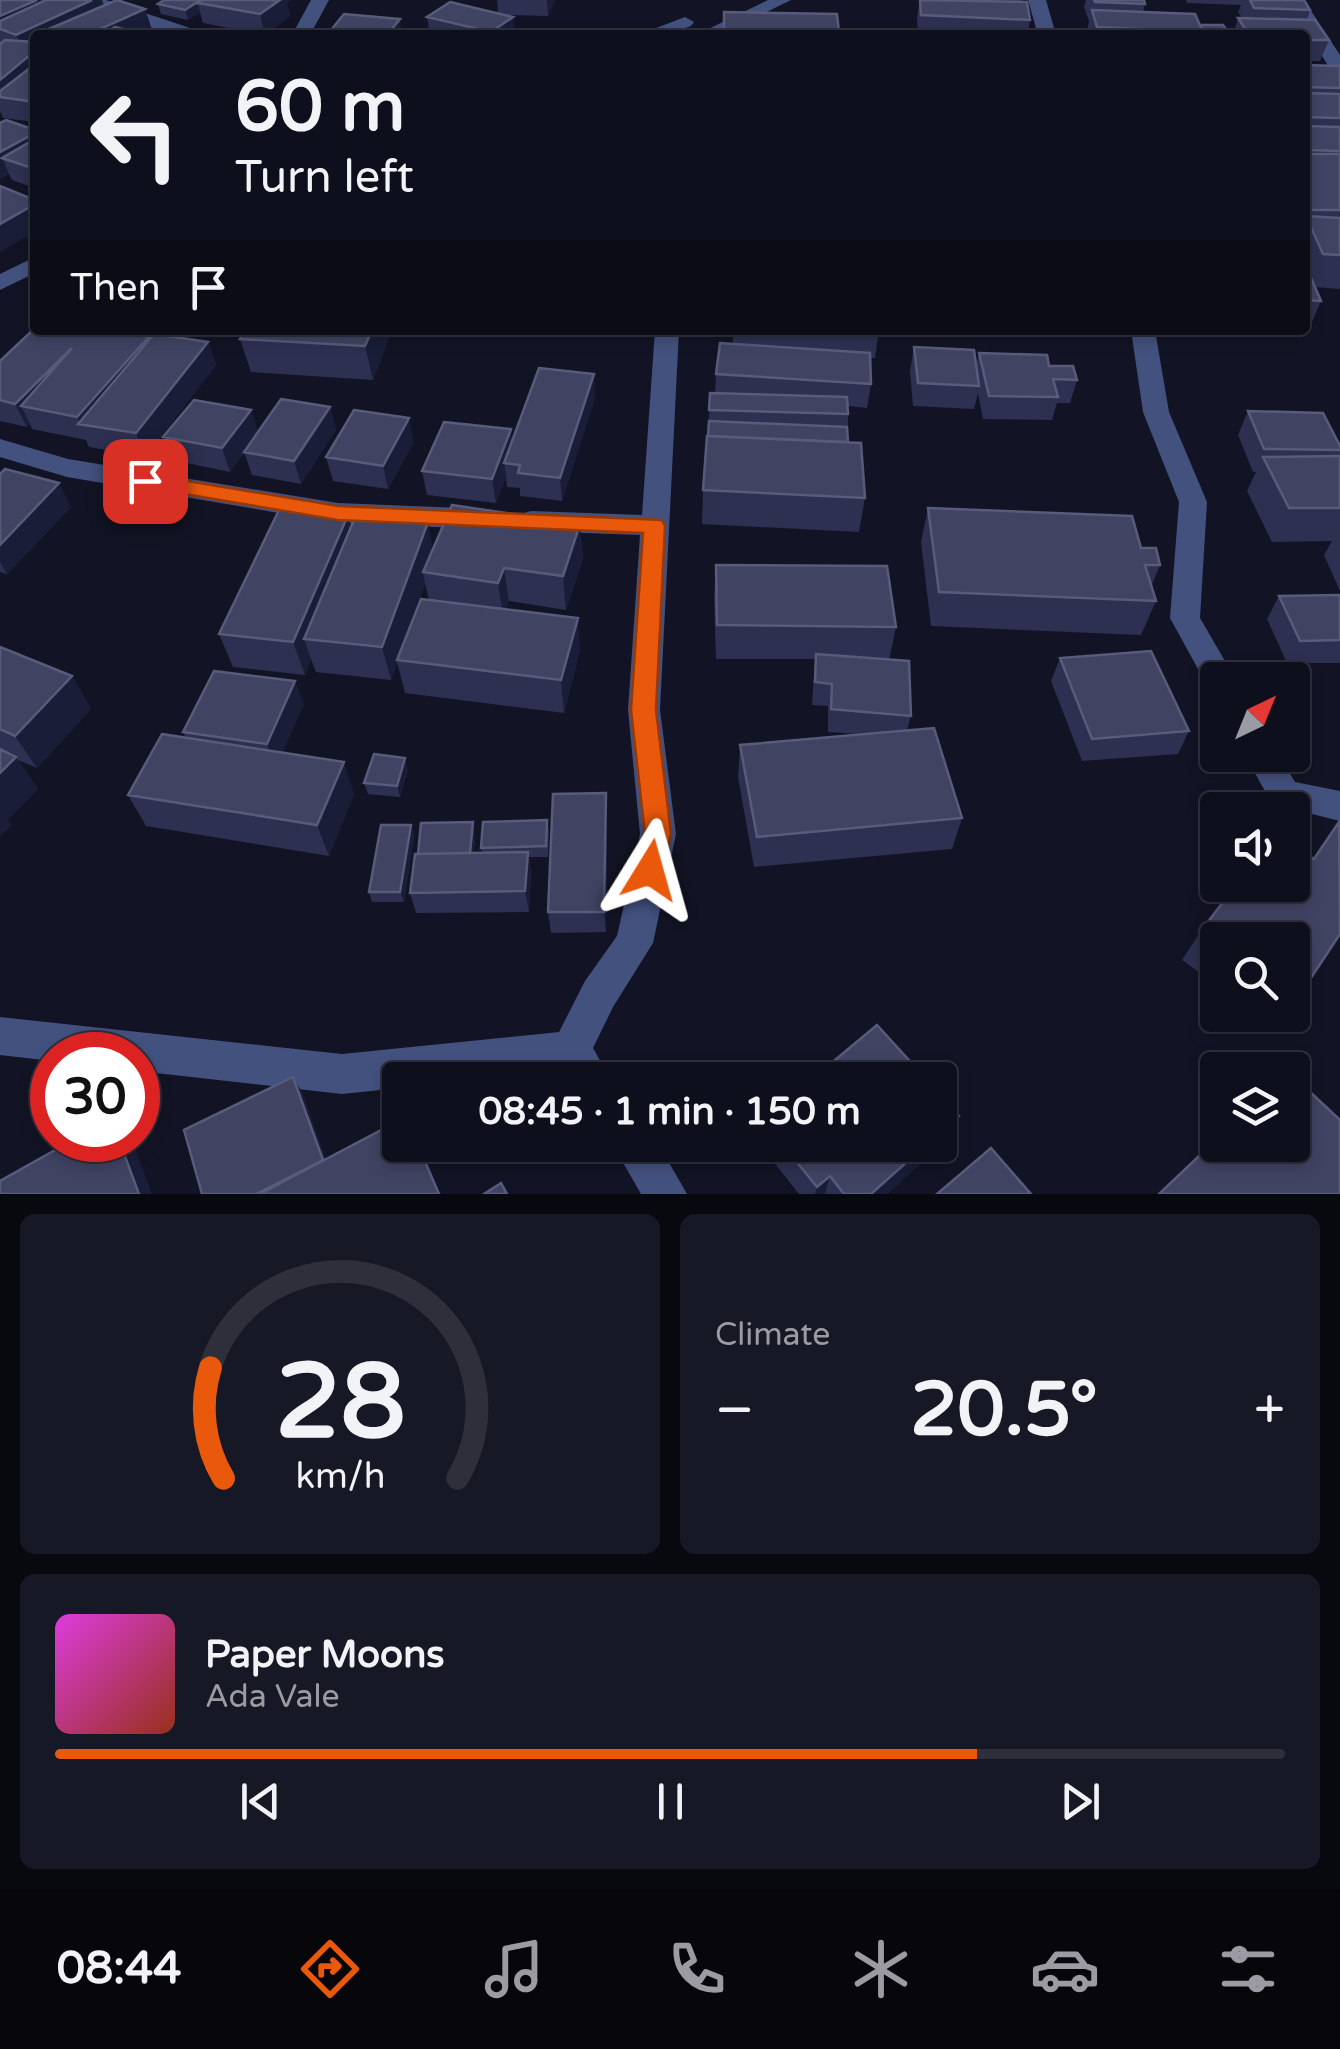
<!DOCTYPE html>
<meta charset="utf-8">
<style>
:root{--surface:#0e0f1c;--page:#171825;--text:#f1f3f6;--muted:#9b9ca3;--line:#2e2f3b;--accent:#ea580c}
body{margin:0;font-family:"Varela Round",sans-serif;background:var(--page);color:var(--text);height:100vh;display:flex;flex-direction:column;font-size:38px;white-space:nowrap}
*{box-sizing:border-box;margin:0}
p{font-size:32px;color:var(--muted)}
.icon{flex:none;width:55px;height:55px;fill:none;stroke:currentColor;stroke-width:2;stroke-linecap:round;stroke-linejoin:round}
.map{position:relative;height:1194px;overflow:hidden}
.details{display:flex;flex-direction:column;gap:20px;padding:20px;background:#08080f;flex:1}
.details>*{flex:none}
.guide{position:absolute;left:30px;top:30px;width:1280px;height:305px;border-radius:10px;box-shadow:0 5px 15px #0003,0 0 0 2px var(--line);background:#0e0f1c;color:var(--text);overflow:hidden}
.needle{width:65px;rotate:43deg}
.controls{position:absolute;left:1200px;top:662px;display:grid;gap:20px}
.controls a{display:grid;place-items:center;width:110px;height:110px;border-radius:10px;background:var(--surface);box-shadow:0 5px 15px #0003,0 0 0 2px var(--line);font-size:50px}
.speed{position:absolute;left:30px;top:1032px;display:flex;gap:20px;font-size:50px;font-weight:700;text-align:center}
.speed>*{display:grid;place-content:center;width:130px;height:130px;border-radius:50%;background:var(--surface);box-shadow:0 5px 15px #0003,0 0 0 2px var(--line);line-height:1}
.speed .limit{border:15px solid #d22;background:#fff;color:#111}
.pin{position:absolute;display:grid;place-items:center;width:85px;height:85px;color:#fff;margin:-42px;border-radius:20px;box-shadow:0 5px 15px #0006}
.me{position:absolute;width:110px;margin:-55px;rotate:8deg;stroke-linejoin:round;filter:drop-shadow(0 0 8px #0008)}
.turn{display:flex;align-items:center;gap:35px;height:210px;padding:0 40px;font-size:45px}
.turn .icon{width:130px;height:130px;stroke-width:2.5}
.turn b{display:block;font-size:70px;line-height:85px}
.then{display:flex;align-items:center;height:95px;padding:0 40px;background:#0003;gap:20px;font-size:38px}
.big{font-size:75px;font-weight:800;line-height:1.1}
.details .tile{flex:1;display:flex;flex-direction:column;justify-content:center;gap:15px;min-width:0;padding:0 35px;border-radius:15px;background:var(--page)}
.details .dial{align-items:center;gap:0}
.dial svg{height:260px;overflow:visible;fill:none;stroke:var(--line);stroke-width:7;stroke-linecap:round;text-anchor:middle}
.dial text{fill:var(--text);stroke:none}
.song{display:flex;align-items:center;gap:30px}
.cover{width:120px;height:120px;border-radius:15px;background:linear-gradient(135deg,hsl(300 70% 55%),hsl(10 70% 35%))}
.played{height:10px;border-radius:5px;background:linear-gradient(90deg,var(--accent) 75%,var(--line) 75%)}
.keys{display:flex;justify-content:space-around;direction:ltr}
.heat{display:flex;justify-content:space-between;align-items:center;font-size:55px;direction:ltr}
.details .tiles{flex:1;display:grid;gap:20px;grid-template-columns:1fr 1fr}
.tile:last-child{grid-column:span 2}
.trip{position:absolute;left:382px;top:1062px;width:575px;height:100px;border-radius:10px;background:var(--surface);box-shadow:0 5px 15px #0003,0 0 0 2px var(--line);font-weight:800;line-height:100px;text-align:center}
.tab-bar{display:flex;height:160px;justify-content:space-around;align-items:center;background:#06060b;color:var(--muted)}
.tab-bar .icon{width:70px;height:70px}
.tab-bar .on{color:var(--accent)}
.tab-bar b{font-size:45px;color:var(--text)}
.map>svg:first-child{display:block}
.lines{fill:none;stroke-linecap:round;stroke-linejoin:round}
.minor{fill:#43517e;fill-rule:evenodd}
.wall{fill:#2d3050;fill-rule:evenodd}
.shaded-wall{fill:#1a1d37}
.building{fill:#404362;stroke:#585b7a;stroke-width:2.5}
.route{fill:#ea580c;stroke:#983908;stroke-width:2.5}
</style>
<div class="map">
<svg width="1340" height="1194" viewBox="0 0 1340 1194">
<rect width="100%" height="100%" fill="#121425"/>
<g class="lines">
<path class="minor" d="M 82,0 L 106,0 L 211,35 C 171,35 114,27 82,0 Z
M 311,0 L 329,0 L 310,35 L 292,35 Z
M 768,0 L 791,0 L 720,35 L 696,35 Z
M 1028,0 L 1046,0 L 1056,35 L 1038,35 Z
M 1286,0 L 1304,0 L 1340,55 L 1340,75 L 1333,73 Z
M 685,17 L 694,22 L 691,26 L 664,35 L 638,35 Z
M 35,257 L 35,273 L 0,290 L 0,274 Z
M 655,330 L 679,330 L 660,710 L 676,834 L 653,943 L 613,1007 L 593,1048 L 611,1080 L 567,1080 L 561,1071 L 473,1080 L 400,1080 L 400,1088 L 342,1094 L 138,1071 L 138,1055 L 52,1055 L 52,1061 L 0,1055 L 0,1017 L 342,1054 L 559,1032 L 585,981 L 617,936 L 640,834 L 628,710 L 640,535 L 531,531 L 521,528 L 517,521 L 521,514 L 531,511 L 642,515 Z
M 1131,330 L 1155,330 L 1169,412 L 1207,502 L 1200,618 L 1236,680 L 1218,680 L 1218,692 L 1209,689 L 1170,618 L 1179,502 L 1143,412 Z
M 0,439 L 68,459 L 338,503 L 485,509 L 495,512 L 499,519 L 495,526 L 485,529 L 338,523 L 67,477 L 0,457 Z
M 1245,755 L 1279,755 L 1295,782 L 1340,791 L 1340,821 L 1272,804 Z
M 613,1145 L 659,1145 L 687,1194 L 641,1194 Z"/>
</g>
<path class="wall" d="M 0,0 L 102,0 L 104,6 L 145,9 L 152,30 L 143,34 L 35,35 L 35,122 L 3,118 L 0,111 Z
M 497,0 L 555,0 L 548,16 L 504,15 L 513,17 L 515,35 L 430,35 L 427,17 L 498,13 Z
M 920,0 L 1021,0 L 1030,20 L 1027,35 L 918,35 L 917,17 Z
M 1086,0 L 1144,0 L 1145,4 L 1143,12 L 1200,25 L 1230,35 L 1088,35 L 1087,30 L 1089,21 L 1084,7 Z
M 1186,0 L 1304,0 L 1310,10 L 1307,20 L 1329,40 L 1320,61 L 1305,61 L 1305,35 L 1233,35 L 1238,18 L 1242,18 L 1238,12 L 1241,5 L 1187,3 Z
M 199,2 L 287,3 L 290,16 L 265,35 L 203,23 L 200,12 L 188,20 L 161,14 L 158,4 Z
M 724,12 L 839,32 L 839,35 L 724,35 Z
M 1305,65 L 1340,66 L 1340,289 L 1315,287 L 1321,301 L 1311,324 L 1305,324 Z
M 0,123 L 35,130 L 35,188 L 12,180 L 9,174 L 0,179 Z
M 245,330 L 392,330 L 373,380 L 251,372 L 240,339 Z
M 733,330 L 879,330 L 875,358 L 870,358 L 871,384 L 867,408 L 848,406 L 848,442 L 865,498 L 859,532 L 702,524 L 703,490 L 708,436 L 710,393 L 715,393 L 716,374 L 733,344 Z
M 91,332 L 153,332 L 154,335 L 208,342 L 216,365 L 145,457 L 89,447 L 86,440 L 32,429 L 30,424 L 27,427 L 0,421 L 0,361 Z
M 914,347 L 976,366 L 979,353 L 1049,366 L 1077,380 L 1070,403 L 1057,403 L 1052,420 L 983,419 L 978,393 L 974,409 L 913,406 L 910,371 Z
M 595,398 L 562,501 L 520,496 L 520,488 L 507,487 L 506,476 L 496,503 L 427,495 L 422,471 L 512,440 Z
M 330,407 L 336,430 L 301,484 L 252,475 L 244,452 L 230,472 L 172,460 L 163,437 L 258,432 Z
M 1248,411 L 1340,446 L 1340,591 L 1324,555 L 1332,541 L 1272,542 L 1247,491 L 1256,472 L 1253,472 L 1238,435 Z
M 414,442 L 388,489 L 333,481 L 326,457 Z
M 0,474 L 71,507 L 7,574 L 0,572 Z
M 928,508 L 1141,548 L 1160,565 L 1151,587 L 1156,601 L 1141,635 L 931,626 L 921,542 Z
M 580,524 L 583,558 L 566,610 L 509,601 L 506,609 L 580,651 L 564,713 L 405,693 L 397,662 L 391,680 L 316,672 L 311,659 L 305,675 L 233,667 L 219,634 L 351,527 L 433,549 ZM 425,583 L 429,600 L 411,622 Z
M 716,565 L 896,627 L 889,660 L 911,716 L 907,730 L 962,818 L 952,849 L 754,867 L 738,777 L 740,745 L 859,734 L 828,732 L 828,706 L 812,705 L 815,659 L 716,659 L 714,599 Z
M 1340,595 L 1340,663 L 1287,663 L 1267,619 L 1279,596 Z
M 0,647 L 72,676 L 91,709 L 37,768 L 18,760 L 38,789 L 7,820 L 11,825 L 0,836 Z
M 1060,658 L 1189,731 L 1178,754 L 1082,761 L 1051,681 Z
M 304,704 L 282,752 L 354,794 L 329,856 L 146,826 L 128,795 L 185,737 L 183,732 Z
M 408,769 L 400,797 L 368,794 L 364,783 Z
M 606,793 L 607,815 L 606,932 L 551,933 L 548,912 Z
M 547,820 L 549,831 L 548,857 L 529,857 L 531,873 L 529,912 L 416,913 L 410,893 L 418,854 L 475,833 L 474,853 L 482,853 L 481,848 Z
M 1339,822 L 1297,999 L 1292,1004 L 1292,940 L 1218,940 L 1218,986 L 1182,960 L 1201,931 L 1313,858 Z
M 411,825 L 414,836 L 404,902 L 372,902 L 369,892 Z
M 1257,1015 L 1283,1015 L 1273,1026 Z
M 947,1140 L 887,1194 L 799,1194 L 760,1145 L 940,1145 Z"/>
<path class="shaded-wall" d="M 37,0 L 78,0 L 0,29 L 0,16 Z
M 92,0 L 102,0 L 107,16 L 35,35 L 35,79 L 0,97 L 0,80 L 24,56 L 16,35 Z
M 276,0 L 292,0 L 287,3 L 290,16 L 265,35 L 260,14 Z
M 547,0 L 555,0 L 548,16 Z
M 199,1 L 198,3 L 200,12 L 188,20 L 185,10 Z
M 145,9 L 152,30 L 140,35 L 87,35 Z
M 513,17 L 515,35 L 491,35 L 491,32 Z
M 400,19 L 402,35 L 387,35 Z
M 35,133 L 35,160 L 2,158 L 9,174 L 0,179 L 0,152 Z
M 35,204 L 35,232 L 0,252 L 0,224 Z
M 372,330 L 392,330 L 373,380 L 365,346 Z
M 153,332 L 161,355 L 81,424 L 77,417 Z
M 208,342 L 216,365 L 145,457 L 136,433 Z
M 72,348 L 21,406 L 30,424 L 27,427 L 15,404 Z
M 594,374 L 595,398 L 562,501 L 560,478 Z
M 330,407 L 336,430 L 301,484 L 294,461 Z
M 251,410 L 259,434 L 230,472 L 222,448 Z
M 409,418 L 414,442 L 388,489 L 383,466 Z
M 511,429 L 514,453 L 504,463 L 506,476 L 496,503 L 492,479 Z
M 59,483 L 71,507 L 7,574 L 0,562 L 0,545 Z
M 348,515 L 357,548 L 304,639 L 311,659 L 305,675 L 293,642 Z
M 428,522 L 434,556 L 423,572 L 425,583 L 398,660 L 397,660 L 397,662 L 391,680 L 382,647 Z
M 580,524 L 583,558 L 566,610 L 563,576 Z
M 504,568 L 509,601 L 503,616 L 498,583 Z
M 578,618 L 580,651 L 564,713 L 561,680 Z
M 72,676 L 91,709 L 37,768 L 15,736 Z
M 295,681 L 304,704 L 276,766 L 267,744 Z
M 16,757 L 38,789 L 7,820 L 11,825 L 0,836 L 0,773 Z
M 405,758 L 408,769 L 400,797 L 397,786 Z
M 344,762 L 354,794 L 329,856 L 317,825 Z
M 606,793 L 607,815 L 606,932 L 604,912 Z
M 473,822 L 475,833 L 473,866 L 470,855 Z
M 411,825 L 414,836 L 404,902 L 400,892 Z
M 528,852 L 531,873 L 529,912 L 525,891 Z
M 293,1077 L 303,1094 L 332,1176 L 298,1194 L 256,1194 Z
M 959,1116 L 947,1140 L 887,1194 L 871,1194 L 926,1145 L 940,1145 L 940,1132 Z
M 119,1140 L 130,1140 L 133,1143 L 152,1194 L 139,1194 Z
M 830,1176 L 825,1194 L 815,1194 L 817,1187 Z"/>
<path class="building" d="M 0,0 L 37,0 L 0,16 Z
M 46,0 L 92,0 L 16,35 L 0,29 L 0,21 Z
M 117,0 L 145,9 L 87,35 L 37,34 Z
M 164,0 L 195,0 L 199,1 L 185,10 L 158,4 Z
M 202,0 L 280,0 L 260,14 L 198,3 Z
M 920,0 L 1027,2 L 1030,20 L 921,15 Z
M 1094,0 L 1144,0 L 1145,4 L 1095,2 Z
M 1250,0 L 1304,0 L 1310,10 L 1254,8 Z
M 450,2 L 513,17 L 491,32 L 427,17 Z
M 1092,10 L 1195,14 L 1203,32 L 1097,27 Z
M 724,12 L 837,14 L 839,32 L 724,30 Z
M 344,14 L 400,19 L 387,35 L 327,35 Z
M 1238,18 L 1315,20 L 1329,40 L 1305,40 L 1305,35 L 1249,35 Z
M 1200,25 L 1223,25 L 1230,35 L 1202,35 L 1203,32 Z
M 115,27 L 146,35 L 100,35 Z
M 1109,33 L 1161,35 L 1109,35 Z
M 5,40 L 35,42 L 35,51 L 0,80 L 0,44 Z
M 35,64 L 35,102 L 0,97 L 0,91 Z
M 1305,65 L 1340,66 L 1340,88 L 1305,87 Z
M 1305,93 L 1340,94 L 1340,118 L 1305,117 Z
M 6,120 L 35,130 L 35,133 L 0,152 L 0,123 Z
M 1305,126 L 1340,127 L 1340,151 L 1305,150 Z
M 35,139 L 35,169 L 2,158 Z
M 1305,154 L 1340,154 L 1340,210 L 1309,210 L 1305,203 Z
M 0,186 L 35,200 L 35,204 L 0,224 Z
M 1306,216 L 1340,218 L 1340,255 L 1323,254 Z
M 1305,264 L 1321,301 L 1305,300 Z
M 35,328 L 35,330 L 84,330 L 91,332 L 92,330 L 141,330 L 153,332 L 77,417 L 21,406 L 72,348 L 15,404 L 0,400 L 0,361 Z
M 245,330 L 372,330 L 365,346 L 240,339 Z
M 154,334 L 208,342 L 136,433 L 78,424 Z
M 720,343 L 870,353 L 871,384 L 716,374 Z
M 914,347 L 974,350 L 979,386 L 918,383 Z
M 979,353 L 1047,355 L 1049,366 L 1073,366 L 1077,380 L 1053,379 L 1058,397 L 989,396 Z
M 539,368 L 594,374 L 560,478 L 518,473 L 520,465 L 504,463 Z
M 710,393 L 847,397 L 848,414 L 709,410 Z
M 281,399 L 330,407 L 294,461 L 244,452 Z
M 194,400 L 251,410 L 222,448 L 163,437 Z
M 354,410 L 409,418 L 383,466 L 326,457 Z
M 1248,411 L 1323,413 L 1340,446 L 1340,450 L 1264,449 Z
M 709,421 L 847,427 L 848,442 L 708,436 Z
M 444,422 L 511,429 L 492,479 L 422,471 Z
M 707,436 L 861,443 L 865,498 L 703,490 Z
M 1340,456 L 1340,508 L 1289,508 L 1263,457 Z
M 5,469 L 59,483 L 0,545 L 0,474 Z
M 452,505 L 580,524 L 563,576 L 504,568 L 498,583 L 423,572 Z
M 280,508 L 348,515 L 293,642 L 219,634 Z
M 928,508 L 1132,516 L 1141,548 L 1156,548 L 1160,565 L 1145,565 L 1156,601 L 939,592 Z
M 356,515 L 428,522 L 382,647 L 304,639 Z
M 716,565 L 887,566 L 896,627 L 717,625 Z
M 1340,595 L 1340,640 L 1300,641 L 1279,596 Z
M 421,599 L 578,618 L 561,680 L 397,660 Z
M 0,647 L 72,676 L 15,736 L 0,729 Z
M 1151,651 L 1189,731 L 1092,739 L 1060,658 Z
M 816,654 L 909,661 L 911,716 L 831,709 L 832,684 L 815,682 Z
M 214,671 L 295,681 L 267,744 L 183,732 Z
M 934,728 L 962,818 L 757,837 L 740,745 Z
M 162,734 L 344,762 L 317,825 L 128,795 Z
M 0,749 L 16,757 L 0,773 Z
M 374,754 L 405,758 L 397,786 L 364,783 Z
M 606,793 L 604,912 L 548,912 L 553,794 Z
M 547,820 L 546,846 L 481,848 L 483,822 Z
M 473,822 L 470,853 L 418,854 L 421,823 Z
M 1339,822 L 1340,934 L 1297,999 L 1292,996 L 1292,940 L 1218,940 L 1218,943 L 1201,931 L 1236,885 L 1292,885 L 1292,845 L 1314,859 Z
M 381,825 L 411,825 L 400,892 L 369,892 Z
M 528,852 L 525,891 L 410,893 L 415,854 Z
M 877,1025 L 927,1080 L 811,1080 Z
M 1292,1075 L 1340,1120 L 1340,1194 L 1159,1194 L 1218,1138 L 1218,1145 L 1292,1145 Z
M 293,1077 L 323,1160 L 256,1194 L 202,1194 L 184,1130 Z
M 940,1095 L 959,1116 L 940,1132 Z
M 400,1120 L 400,1145 L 418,1145 L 439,1194 L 260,1194 Z
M 73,1140 L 119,1140 L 139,1194 L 0,1194 L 0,1181 Z
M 783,1145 L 926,1145 L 871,1194 L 844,1194 L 830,1176 L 817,1187 Z
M 991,1148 L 1031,1194 L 937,1194 Z
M 501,1183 L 507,1194 L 484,1194 Z"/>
<path class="route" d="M 145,474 L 338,506 L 662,520 L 665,526 L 656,710 L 671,834 L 660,879 L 650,883 L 640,879 L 636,870 L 645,834 L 631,710 L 643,533 L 338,520 L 137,486 L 134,481 Z"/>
</svg>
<div class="controls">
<a><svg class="needle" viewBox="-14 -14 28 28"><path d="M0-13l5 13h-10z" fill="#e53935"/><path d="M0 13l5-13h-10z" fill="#9b9ca3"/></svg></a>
<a><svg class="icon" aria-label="sound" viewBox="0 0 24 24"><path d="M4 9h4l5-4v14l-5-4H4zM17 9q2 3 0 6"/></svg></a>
<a><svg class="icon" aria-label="search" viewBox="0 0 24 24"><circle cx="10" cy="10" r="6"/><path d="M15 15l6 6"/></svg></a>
<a><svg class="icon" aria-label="layers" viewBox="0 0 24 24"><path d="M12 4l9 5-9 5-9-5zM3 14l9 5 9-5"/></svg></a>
</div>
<div class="speed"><div class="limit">30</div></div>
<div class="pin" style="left:145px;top:481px;background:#d93025"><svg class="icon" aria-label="arrive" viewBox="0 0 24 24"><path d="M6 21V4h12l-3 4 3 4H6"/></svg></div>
<svg class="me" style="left:650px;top:870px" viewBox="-20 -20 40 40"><path d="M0-17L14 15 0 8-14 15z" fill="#ea580c" stroke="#fff" stroke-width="4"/></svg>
<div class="trip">08:45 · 1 min · 150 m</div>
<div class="guide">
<div class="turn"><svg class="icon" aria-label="left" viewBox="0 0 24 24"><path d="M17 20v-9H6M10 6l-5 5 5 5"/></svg><div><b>60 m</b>Turn left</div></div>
<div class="then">Then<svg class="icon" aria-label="arrive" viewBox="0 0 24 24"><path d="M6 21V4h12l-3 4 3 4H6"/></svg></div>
</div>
</div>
<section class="details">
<div class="tiles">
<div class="tile dial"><svg viewBox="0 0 100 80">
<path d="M14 69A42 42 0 1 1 86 69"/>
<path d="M14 69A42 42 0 0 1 10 35" stroke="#ea580c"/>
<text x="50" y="56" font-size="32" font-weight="700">28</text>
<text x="50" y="72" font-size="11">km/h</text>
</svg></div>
<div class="tile"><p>Climate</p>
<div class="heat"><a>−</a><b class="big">20.5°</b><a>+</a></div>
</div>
<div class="tile">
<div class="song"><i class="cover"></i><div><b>Paper Moons</b><p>Ada Vale</p></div></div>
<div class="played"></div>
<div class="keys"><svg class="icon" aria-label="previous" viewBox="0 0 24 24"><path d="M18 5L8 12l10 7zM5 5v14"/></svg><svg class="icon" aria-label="pause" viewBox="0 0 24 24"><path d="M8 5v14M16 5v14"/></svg><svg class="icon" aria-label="next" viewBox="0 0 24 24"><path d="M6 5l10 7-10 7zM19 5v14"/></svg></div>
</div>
</div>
</section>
<nav class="tab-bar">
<b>08:44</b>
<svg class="icon on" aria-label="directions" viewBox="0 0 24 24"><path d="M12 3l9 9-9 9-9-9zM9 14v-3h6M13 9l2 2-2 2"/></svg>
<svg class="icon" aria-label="music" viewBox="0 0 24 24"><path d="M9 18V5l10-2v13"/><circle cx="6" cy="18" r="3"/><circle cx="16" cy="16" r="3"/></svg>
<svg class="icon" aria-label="phone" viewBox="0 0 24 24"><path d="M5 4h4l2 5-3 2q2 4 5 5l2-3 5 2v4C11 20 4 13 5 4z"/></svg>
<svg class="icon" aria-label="climate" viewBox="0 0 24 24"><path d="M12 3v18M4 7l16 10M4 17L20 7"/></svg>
<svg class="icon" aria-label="car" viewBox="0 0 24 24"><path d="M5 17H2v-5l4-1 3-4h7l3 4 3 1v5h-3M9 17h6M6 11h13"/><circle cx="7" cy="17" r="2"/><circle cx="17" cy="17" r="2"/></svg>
<svg class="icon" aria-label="filters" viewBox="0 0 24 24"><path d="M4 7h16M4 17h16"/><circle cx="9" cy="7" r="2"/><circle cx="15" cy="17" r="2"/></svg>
</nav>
